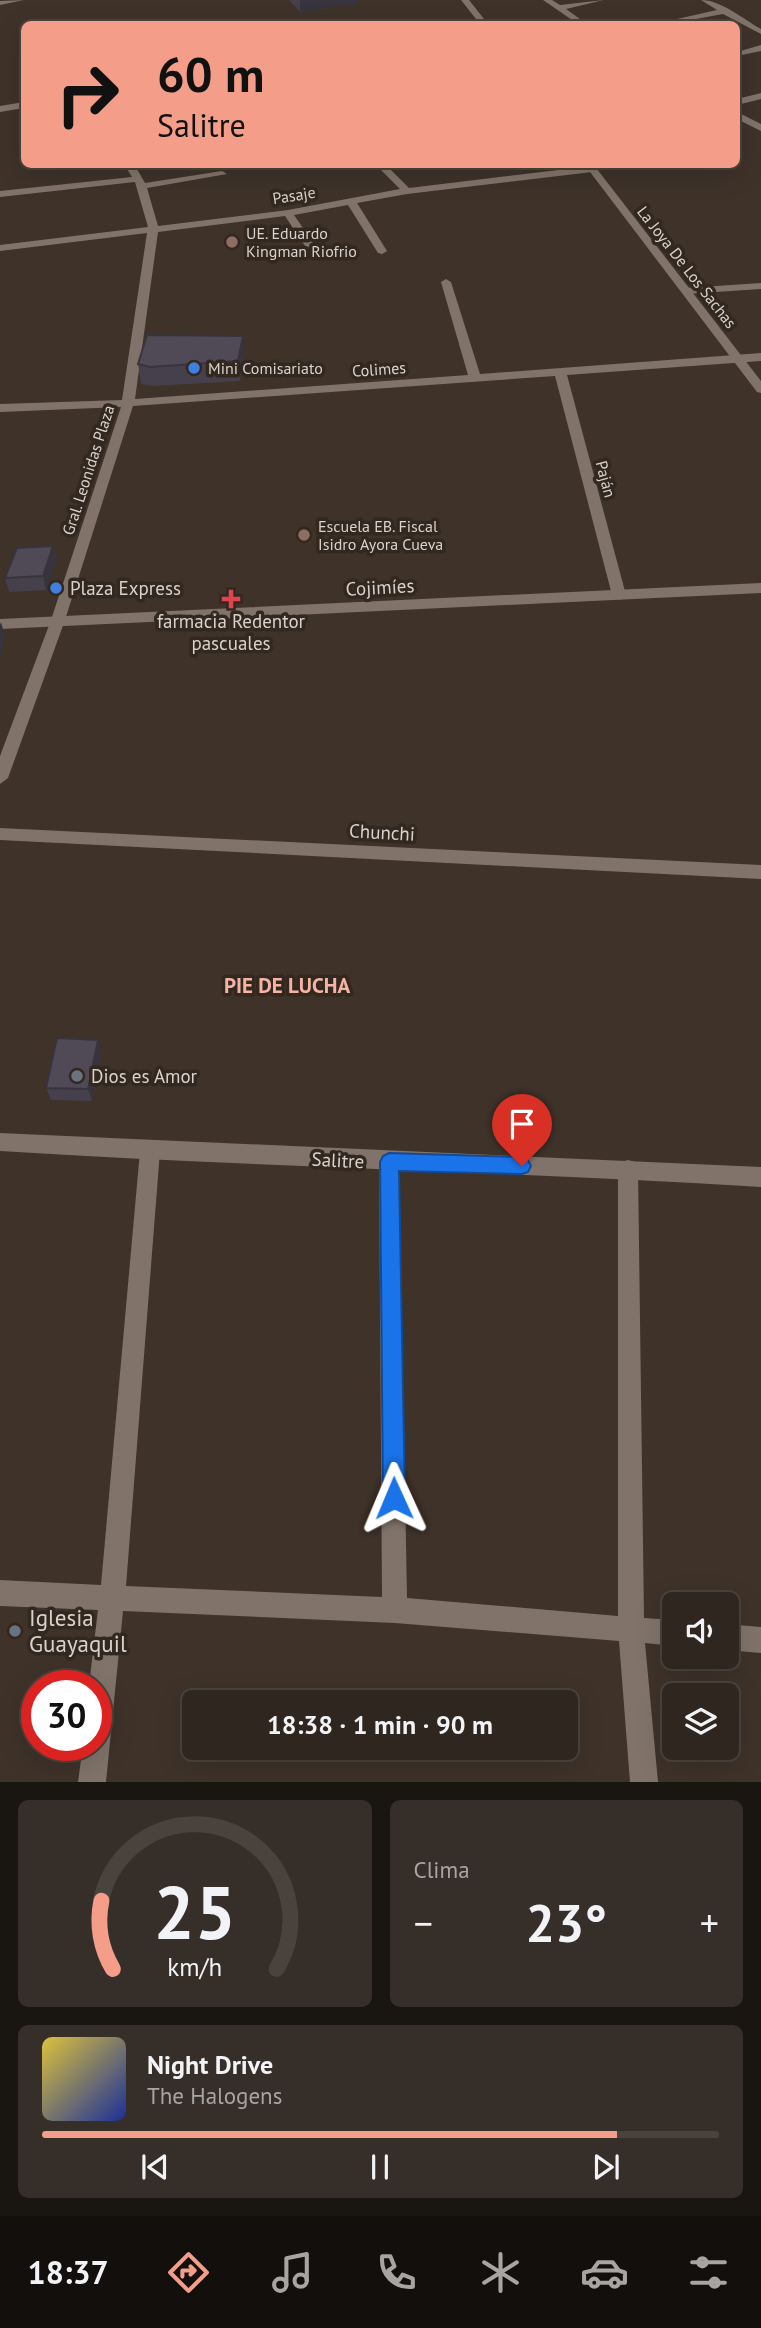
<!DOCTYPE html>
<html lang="es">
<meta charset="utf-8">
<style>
:root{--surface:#2e261f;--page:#362e28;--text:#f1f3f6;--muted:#a7a5a4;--line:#49433d;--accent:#f49e8a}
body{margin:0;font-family:"PT Sans",sans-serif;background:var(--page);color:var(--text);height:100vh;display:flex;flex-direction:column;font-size:26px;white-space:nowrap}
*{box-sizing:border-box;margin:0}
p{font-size:23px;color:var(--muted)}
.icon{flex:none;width:38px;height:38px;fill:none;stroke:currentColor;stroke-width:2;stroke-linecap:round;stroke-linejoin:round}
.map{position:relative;height:1782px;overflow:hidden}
.side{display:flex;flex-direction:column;gap:18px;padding:18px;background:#191511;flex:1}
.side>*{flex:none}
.hud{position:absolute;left:21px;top:21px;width:719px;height:147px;border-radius:10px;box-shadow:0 7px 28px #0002,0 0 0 2px var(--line);background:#f49e8a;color:#111;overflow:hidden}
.tools{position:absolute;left:662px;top:1592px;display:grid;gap:14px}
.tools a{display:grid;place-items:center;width:77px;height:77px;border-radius:10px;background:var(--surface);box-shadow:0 7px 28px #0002,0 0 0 2px var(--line);font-size:35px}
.speed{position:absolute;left:21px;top:1670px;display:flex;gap:14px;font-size:35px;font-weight:700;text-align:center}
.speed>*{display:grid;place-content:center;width:91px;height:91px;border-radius:50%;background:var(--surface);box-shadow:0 7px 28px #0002,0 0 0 2px var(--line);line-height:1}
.speed .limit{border:10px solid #d22;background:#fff;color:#111}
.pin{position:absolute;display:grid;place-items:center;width:60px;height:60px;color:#fff;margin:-72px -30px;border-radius:50% 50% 50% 0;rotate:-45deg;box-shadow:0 0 7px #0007}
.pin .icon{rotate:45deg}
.me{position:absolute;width:77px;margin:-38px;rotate:359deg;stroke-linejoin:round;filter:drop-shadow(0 0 5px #0008)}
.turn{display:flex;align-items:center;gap:24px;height:147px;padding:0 21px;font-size:32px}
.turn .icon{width:91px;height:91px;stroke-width:2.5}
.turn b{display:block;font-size:49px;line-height:60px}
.big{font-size:52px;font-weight:700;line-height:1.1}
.side .widget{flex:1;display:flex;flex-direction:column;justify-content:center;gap:10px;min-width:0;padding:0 24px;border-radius:10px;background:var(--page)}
.side .dial{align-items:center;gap:0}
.dial svg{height:182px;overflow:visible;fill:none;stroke:var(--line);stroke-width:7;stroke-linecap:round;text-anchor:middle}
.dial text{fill:var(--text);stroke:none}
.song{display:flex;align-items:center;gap:21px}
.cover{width:84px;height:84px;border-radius:10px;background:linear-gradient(135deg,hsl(50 70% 55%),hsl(230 70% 35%))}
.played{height:7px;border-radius:4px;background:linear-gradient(90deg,var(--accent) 85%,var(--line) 85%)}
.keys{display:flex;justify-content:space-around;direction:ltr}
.heat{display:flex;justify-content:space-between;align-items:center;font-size:38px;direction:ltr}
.side .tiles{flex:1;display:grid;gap:18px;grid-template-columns:1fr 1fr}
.widget:last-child{grid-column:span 2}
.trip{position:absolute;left:182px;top:1690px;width:396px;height:70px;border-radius:10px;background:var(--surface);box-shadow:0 7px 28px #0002,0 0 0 2px var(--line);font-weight:700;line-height:70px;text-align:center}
.tabs{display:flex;height:112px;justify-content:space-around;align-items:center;background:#120f0c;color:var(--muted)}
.tabs .icon{width:49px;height:49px}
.tabs .on{color:var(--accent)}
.tabs b{font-size:32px;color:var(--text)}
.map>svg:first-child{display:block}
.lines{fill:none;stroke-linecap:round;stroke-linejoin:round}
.street{fill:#817369;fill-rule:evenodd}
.secondary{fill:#817369;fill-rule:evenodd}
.wall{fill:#45404b}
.shaded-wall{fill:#38343d}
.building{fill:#504a57;stroke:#38343d;stroke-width:2}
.route{fill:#1a73e8;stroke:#114b97;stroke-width:2}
.education-dot{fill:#8d6e63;stroke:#33281f;stroke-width:2.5}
.shop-dot{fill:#3f7fe0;stroke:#33281f;stroke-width:2.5}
.health-dot{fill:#e0444e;stroke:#33281f;stroke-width:2.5}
.worship-dot{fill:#6b7280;stroke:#33281f;stroke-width:2.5}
.labels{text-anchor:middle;stroke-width:7;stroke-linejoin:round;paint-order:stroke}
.far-street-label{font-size:16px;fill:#d9d2cc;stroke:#33281f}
.far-poi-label{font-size:16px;fill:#d9d2cc;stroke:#33281f;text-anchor:start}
.street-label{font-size:19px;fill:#d9d2cc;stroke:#33281f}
.poi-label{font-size:19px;fill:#d9d2cc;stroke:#33281f;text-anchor:start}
.neighbourhood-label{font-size:21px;font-weight:bold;fill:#f5b3a4;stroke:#33281f}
.near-poi-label{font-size:23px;fill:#d9d2cc;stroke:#33281f;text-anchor:start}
</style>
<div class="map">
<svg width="761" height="1782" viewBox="0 0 761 1782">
<rect width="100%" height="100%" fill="#3e3229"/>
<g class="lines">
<path class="street" d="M 543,0 L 552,0 L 560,5 L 604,0 L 566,9 L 587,24 L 578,24 Z
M 701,0 C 721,0 743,19 761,29 L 761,34 L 723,14 L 669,24 L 655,24 L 717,10 Z
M 761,45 L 761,51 L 737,56 L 737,52 Z
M 761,93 L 761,99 L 737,105 L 737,99 Z
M 24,102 L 24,108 L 0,112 L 0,106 Z
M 737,112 L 761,124 L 761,131 L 737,119 Z
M 124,164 L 134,164 L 145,183 L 222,171 L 227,174 L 147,188 L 158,226 L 288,210 L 400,189 L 375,164 L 385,164 L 409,188 L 592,166 L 597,169 L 592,172 L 407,194 L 357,203 L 387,251 L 382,254 L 378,253 L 348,205 L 294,215 L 314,244 L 309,247 L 305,246 L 285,216 L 158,232 L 135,399 L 468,375 L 441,282 L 446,279 L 451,282 L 480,374 L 761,353 L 761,361 L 567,375 L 626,595 L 619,600 L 612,595 L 555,376 L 133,406 L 65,620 L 8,778 L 0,784 L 0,756 L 51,620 L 121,407 L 0,412 L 0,404 L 122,400 L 147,233 L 0,251 L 0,245 L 148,227 L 135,182 L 0,197 L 0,191 L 132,177 Z
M 761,283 L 761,289 L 686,294 L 681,291 L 686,288 Z
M 0,828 L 761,865 L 761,879 L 0,840 Z
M 150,1142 L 157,1144 L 160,1151 L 126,1586 L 382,1597 L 379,1162 L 382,1155 L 389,1153 L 396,1155 L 399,1162 L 407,1598 L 618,1616 L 618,1169 L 621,1162 L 628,1160 L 635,1162 L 638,1169 L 644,1618 L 674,1620 L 674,1646 L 645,1643 L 658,1782 L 630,1782 L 619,1641 L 395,1623 L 123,1611 L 106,1782 L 78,1782 L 83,1745 L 96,1745 L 96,1685 L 89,1685 L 98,1610 L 0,1606 L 0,1580 L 101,1585 L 140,1151 L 143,1144 Z
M 726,1624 L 761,1627 L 761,1653 L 726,1650 Z"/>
<path class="secondary" d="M 24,0 L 0,5 L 0,1 Z
M 461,0 L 469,0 L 488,24 L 480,24 Z
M 584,164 L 593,164 L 761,381 L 761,393 L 757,392 Z
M 761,583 L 761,593 L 0,629 L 0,619 Z
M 0,1133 L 761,1167 L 761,1187 C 507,1171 254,1167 0,1151 Z"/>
</g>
<path class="wall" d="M 289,0 L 357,0 L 357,4 L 300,12 Z
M 244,356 L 240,381 L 153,386 L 141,384 L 138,364 Z
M 53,546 L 57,560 L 46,590 L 9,592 L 5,578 Z
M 102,1052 L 92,1101 L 51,1100 L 46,1088 Z"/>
<path class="shaded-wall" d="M 300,0 L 357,0 L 357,4 L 300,12 Z
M 243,336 L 244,356 L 240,381 L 238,361 Z
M 53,546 L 57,560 L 46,590 L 43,576 Z
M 1,622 L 5,636 L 0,660 L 0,625 Z
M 98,1040 L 102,1052 L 92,1101 L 88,1089 Z"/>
<path class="building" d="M 147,335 L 243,336 L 238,361 L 150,367 L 138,364 Z
M 53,546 L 43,576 L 5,578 L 17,548 Z
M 57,1038 L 98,1040 L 88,1089 L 46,1088 Z"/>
<path class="route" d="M 389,1153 L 522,1157 L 528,1160 L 531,1166 L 528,1172 L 522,1174 L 399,1171 L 405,1498 L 401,1506 L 394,1509 L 386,1506 L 383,1498 L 380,1162 L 383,1156 Z"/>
<g class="education-dot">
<circle cx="232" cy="242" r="7"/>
<circle cx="304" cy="535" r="7"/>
</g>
<g class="shop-dot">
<circle cx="194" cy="368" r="7"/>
<circle cx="56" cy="588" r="7"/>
</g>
<path class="health-dot" d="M227.5 588.5h7v7h7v7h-7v7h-7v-7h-7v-7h7z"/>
<g class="worship-dot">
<circle cx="77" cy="1076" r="7"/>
<circle cx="15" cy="1631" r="7"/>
</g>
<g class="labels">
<g class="far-street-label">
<text transform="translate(294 195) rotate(-9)" y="6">Pasaje</text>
<text transform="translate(687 267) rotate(52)" y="6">La Joya De Los Sachas</text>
<text transform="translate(379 369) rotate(-4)" y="6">Colimes</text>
<text transform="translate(88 470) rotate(-72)" y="6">Gral. Leonidas Plaza</text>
<text transform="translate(606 479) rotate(75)" y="6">Paján</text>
</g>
<g class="far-poi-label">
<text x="246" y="239">UE. Eduardo<tspan x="246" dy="18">Kingman Riofrio</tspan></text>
<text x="208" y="374">Mini Comisariato</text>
<text x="318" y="532">Escuela EB. Fiscal<tspan x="318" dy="18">Isidro Ayora Cueva</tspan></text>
</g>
<g class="street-label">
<text transform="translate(380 587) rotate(-3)" y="7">Cojimíes</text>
<text transform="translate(382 832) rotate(3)" y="7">Chunchi</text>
<text transform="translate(338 1160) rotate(3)" y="7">Salitre</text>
</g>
<g class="poi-label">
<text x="70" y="595">Plaza Express</text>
<text x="231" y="628" text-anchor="middle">farmacia Redentor<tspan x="231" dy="22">pascuales</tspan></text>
<text x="91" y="1083">Dios es Amor</text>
</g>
<g class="neighbourhood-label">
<text x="287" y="993">PIE DE LUCHA</text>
</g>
<g class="near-poi-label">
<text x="29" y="1626">Iglesia<tspan x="29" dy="26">Guayaquil</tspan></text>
</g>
</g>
</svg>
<div class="tools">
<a><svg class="icon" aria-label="sound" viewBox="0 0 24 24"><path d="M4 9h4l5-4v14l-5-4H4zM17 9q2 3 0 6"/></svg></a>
<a><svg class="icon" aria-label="layers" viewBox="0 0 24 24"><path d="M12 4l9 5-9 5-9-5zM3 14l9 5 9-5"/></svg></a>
</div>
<div class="speed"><div class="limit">30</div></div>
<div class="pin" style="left:522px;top:1166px;background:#d93025"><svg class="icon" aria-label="arrive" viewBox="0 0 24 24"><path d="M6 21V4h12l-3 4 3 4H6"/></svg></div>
<svg class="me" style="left:394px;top:1498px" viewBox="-20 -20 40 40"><path d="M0-17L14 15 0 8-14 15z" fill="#1a73e8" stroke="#fff" stroke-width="4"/></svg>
<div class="trip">18:38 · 1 min · 90 m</div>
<div class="hud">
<div class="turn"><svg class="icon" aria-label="right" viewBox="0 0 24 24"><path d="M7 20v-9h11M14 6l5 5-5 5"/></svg><div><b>60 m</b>Salitre</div></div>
</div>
</div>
<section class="side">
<div class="tiles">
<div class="widget dial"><svg viewBox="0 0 100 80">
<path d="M14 69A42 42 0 1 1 86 69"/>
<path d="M14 69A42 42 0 0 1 9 39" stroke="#f49e8a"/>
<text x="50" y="56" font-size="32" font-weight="700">25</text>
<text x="50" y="72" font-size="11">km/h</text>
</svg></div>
<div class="widget"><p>Clima</p>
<div class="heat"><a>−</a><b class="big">23°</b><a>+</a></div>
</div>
<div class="widget">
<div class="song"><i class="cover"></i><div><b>Night Drive</b><p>The Halogens</p></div></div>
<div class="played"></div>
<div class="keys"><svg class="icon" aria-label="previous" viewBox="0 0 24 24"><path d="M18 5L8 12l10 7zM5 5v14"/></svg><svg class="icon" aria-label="pause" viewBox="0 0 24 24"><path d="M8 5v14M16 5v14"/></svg><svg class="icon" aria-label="next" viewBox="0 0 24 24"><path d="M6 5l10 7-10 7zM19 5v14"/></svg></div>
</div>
</div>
</section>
<nav class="tabs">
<b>18:37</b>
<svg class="icon on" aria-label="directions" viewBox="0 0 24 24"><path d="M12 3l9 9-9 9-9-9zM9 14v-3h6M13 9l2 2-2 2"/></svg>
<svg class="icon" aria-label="music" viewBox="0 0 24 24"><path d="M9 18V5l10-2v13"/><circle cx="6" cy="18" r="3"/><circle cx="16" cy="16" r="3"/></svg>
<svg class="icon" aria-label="phone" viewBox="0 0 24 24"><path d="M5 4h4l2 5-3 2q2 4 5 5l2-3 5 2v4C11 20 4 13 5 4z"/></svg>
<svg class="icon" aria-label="climate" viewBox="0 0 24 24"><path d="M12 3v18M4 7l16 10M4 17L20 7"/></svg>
<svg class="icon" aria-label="car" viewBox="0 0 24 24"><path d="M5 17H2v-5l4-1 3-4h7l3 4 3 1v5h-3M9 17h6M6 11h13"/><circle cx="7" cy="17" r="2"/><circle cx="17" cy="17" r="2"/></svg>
<svg class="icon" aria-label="filters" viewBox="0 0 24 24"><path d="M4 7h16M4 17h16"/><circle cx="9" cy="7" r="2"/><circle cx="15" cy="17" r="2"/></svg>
</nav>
